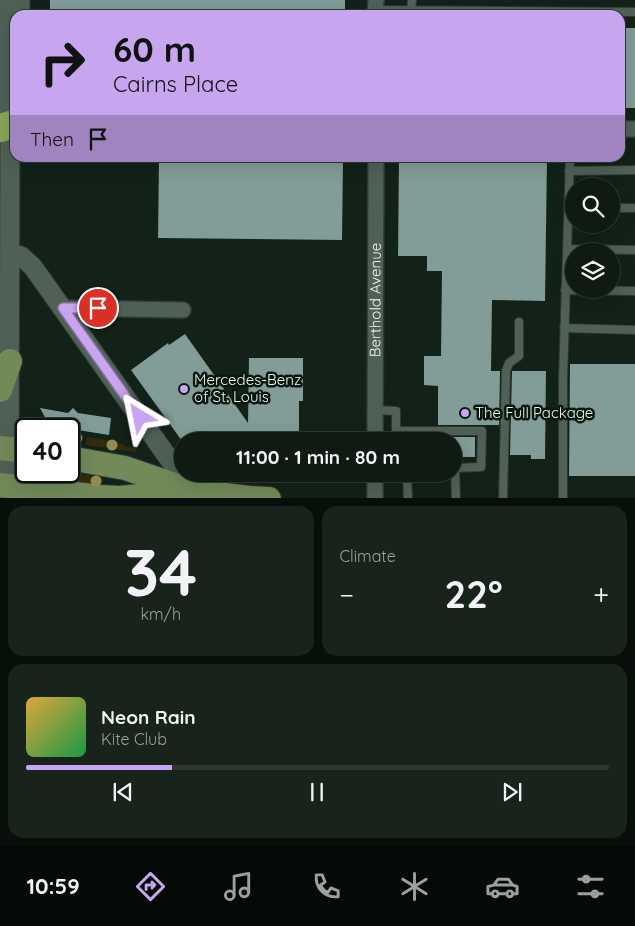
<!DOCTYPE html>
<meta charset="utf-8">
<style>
:root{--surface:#0e1a12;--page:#17231b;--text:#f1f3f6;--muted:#9ba19f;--line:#2e3832;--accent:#c8a6ef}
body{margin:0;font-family:Quicksand,sans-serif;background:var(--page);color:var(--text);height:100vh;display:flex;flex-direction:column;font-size:19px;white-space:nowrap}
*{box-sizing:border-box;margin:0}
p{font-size:16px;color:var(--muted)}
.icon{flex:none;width:28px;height:28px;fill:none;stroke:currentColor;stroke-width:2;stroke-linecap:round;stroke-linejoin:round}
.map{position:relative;height:498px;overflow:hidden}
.panel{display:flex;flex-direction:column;gap:8px;padding:8px;background:#080e0a;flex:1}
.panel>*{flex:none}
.top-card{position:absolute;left:10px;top:10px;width:615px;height:152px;border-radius:15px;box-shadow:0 5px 20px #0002,0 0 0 1px var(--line);background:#c8a6ef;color:#111;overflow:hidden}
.controls{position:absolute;left:565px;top:178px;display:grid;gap:10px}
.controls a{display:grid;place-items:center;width:55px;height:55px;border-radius:50%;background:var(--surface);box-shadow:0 5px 20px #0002,0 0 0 1px var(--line);font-size:25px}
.speed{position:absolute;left:15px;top:418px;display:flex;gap:10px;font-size:25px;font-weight:700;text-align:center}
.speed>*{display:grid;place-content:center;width:65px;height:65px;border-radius:50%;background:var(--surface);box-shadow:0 5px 20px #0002,0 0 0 1px var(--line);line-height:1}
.speed .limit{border:2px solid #111;border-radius:8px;background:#fff;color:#111}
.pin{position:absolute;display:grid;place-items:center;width:42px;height:42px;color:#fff;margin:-21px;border:2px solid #fff;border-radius:50%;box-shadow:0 1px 5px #0007}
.me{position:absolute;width:55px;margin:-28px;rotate:325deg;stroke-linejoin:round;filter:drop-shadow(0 0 4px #0008)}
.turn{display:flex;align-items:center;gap:18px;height:105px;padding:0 20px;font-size:22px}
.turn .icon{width:65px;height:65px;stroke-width:2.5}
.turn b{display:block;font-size:35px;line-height:42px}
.then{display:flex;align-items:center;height:48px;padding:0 20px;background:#0003;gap:10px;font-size:19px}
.big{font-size:38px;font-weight:800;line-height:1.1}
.panel .card{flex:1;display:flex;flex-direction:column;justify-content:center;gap:8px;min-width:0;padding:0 18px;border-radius:15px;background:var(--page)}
.panel .dial{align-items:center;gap:0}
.dial b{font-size:65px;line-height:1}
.song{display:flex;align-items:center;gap:15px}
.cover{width:60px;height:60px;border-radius:8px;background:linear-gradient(135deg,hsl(40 70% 55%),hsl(140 70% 35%))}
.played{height:5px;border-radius:2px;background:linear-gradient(90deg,var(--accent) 25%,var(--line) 25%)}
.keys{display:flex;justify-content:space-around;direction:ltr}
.heat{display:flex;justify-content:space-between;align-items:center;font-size:28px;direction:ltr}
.panel .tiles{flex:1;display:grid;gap:8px;grid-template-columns:1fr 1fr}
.card:last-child{grid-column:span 2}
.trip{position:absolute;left:174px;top:432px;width:288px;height:50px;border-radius:25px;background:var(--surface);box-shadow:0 5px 20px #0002,0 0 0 1px var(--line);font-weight:800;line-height:50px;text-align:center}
.dock{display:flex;height:80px;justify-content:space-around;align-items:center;background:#060a07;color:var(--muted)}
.dock .icon{width:35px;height:35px}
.dock .active{color:var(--accent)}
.dock b{font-size:22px;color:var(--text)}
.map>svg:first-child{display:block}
.green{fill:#322c0b}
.building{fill:#829c98}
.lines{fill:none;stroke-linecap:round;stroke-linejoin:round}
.service-casing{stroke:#303a33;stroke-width:10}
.minor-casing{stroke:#303a33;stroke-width:18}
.tertiary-casing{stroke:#303a33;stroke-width:21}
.primary-casing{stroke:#303a33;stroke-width:26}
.motorway-casing{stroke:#303a33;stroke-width:30}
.service{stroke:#4f6156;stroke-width:8}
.minor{stroke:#4f6156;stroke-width:15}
.tertiary{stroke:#4f6156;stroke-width:19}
.primary{stroke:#718a58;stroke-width:24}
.motorway{stroke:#87a65a;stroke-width:28}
.tree{fill:#8f8c56}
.route-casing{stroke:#826c9b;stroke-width:12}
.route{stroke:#c8a6ef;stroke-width:9}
.poi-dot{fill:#c8a6ef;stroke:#08180f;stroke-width:2}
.labels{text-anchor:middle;stroke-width:5;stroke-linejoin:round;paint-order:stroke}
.street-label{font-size:15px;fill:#ecf7f0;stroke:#08180f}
.poi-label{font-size:15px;fill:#ecf7f0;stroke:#08180f;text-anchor:start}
</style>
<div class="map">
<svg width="635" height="499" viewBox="0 0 635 499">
<rect width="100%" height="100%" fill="#122218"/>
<path class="green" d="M 87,437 L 117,442 L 125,446 L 136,448 L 137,450 L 136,452 L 86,445 Z
M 35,471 L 59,471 L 102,477 L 103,486 L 36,477 Z"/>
<path class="building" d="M 50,0 L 345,0 L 345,15 L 50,15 Z
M 620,28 L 635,28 L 635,108 L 620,108 Z
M 159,158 L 343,158 L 342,240 L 158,238 Z
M 399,158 L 547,158 L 545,301 L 492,300 L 491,371 L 500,371 L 499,425 L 438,425 L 438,386 L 424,385 L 424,356 L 441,356 L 442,271 L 427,271 L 427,256 L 398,256 Z
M 185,334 L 248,423 L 249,358 L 303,358 L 303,401 L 299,401 L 299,441 L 182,441 L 131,370 L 168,343 L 169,345 Z
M 570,364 L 635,364 L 635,476 L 569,476 Z
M 512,371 L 546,371 L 545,459 L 531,459 L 531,455 L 510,455 Z
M 40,408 L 68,413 L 73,408 L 78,413 L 111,418 L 109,435 L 46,425 L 46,419 Z
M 438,437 L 475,437 L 475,457 L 462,457 L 459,452 L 452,453 L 452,441 L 438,441 Z"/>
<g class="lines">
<g class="service-casing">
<path id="service" d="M 375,10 L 635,12
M 411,11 L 412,0
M 569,171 L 635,170
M 611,208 L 635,208
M 567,249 L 635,250
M 565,290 L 635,291
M 564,328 L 635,330
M 375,410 L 396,411 L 396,441
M 396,431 L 482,431 L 481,467 L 455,468 L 456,457
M 452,468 L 455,468 L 456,499
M 407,474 L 408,499
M 503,499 L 506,371 L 509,363 L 519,356 L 519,322
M 563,499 L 563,378 L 570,158"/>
</g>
<g class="minor-casing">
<g id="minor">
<path d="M 375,15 L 376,0"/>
<path d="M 620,129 L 635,129"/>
<path d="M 63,308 L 183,310"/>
<path id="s1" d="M 375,441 L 376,158"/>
<path d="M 375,499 L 375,474"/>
</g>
</g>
<g class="tertiary-casing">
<path id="tertiary" d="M 1,0 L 1,77 L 10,125 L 9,499
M 20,15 L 20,0
M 11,253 L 21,256 L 33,267 L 194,494"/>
</g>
<g class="primary-casing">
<path id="primary" d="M 0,390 L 10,361
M 0,448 L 26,451
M 69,458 L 125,468 L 192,491 L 249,498 L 269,499
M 0,485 L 100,497 L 120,498 L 190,491"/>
</g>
<g class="motorway-casing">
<path id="motorway" d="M 0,128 L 10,125"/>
</g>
<use href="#service" class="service"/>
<use href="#minor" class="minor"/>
<use href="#tertiary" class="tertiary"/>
<use href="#primary" class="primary"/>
<use href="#motorway" class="motorway"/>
</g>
<g class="tree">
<circle cx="77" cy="438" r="5.5"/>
<circle cx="112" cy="445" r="5.5"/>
<circle cx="96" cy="481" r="5.5"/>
</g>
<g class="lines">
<g class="route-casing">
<path id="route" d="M 98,308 L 63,308 L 140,417"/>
</g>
<use href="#route" class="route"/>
</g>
<g class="poi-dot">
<circle cx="184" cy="389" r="5"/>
<circle cx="465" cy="413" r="5"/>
</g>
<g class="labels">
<g class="street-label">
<text dy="5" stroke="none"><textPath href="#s1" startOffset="141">Berthold Avenue</textPath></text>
</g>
<g class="poi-label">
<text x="194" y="385">Mercedes-Benz<tspan x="194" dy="17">of St. Louis</tspan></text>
<text x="475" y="418">The Full Package</text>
</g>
</g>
</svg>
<div class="controls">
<a><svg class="icon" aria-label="search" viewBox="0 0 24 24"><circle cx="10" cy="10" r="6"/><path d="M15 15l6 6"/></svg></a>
<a><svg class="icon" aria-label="layers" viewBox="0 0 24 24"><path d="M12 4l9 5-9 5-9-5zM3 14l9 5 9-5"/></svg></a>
</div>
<div class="speed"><div class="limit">40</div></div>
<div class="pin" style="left:98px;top:308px;background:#d93025"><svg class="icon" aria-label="arrive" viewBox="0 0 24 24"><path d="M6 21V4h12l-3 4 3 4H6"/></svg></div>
<svg class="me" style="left:140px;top:417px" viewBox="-20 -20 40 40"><path d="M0-17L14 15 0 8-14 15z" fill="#c8a6ef" stroke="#fff" stroke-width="4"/></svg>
<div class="trip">11:00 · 1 min · 80 m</div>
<div class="top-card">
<div class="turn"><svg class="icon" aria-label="right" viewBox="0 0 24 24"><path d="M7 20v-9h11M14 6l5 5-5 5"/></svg><div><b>60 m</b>Cairns Place</div></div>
<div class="then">Then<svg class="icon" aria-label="arrive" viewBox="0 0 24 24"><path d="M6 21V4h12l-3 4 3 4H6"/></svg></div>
</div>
</div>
<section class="panel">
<div class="tiles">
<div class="card dial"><b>34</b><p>km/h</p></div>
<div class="card"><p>Climate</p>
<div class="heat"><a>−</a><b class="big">22°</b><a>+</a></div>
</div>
<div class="card">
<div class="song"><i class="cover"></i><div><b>Neon Rain</b><p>Kite Club</p></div></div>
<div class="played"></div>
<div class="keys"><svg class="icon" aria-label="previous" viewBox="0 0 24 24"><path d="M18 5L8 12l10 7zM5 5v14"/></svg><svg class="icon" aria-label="pause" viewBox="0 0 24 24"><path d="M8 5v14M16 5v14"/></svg><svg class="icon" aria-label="next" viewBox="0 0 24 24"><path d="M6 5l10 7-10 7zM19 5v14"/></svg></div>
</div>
</div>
</section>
<nav class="dock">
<b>10:59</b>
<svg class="icon active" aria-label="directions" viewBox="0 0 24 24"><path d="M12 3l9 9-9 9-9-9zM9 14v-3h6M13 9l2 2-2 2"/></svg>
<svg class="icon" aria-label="music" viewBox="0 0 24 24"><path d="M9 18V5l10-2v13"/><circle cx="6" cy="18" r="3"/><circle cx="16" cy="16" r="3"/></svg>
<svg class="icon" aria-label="phone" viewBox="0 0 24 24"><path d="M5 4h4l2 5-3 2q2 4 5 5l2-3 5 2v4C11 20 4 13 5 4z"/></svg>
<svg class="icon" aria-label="climate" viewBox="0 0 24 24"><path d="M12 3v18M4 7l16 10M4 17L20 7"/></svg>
<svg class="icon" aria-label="car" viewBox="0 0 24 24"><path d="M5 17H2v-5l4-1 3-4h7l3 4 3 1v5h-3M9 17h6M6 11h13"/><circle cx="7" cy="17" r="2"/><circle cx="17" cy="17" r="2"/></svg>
<svg class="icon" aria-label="filters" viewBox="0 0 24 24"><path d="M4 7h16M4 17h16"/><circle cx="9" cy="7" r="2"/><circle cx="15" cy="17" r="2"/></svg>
</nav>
